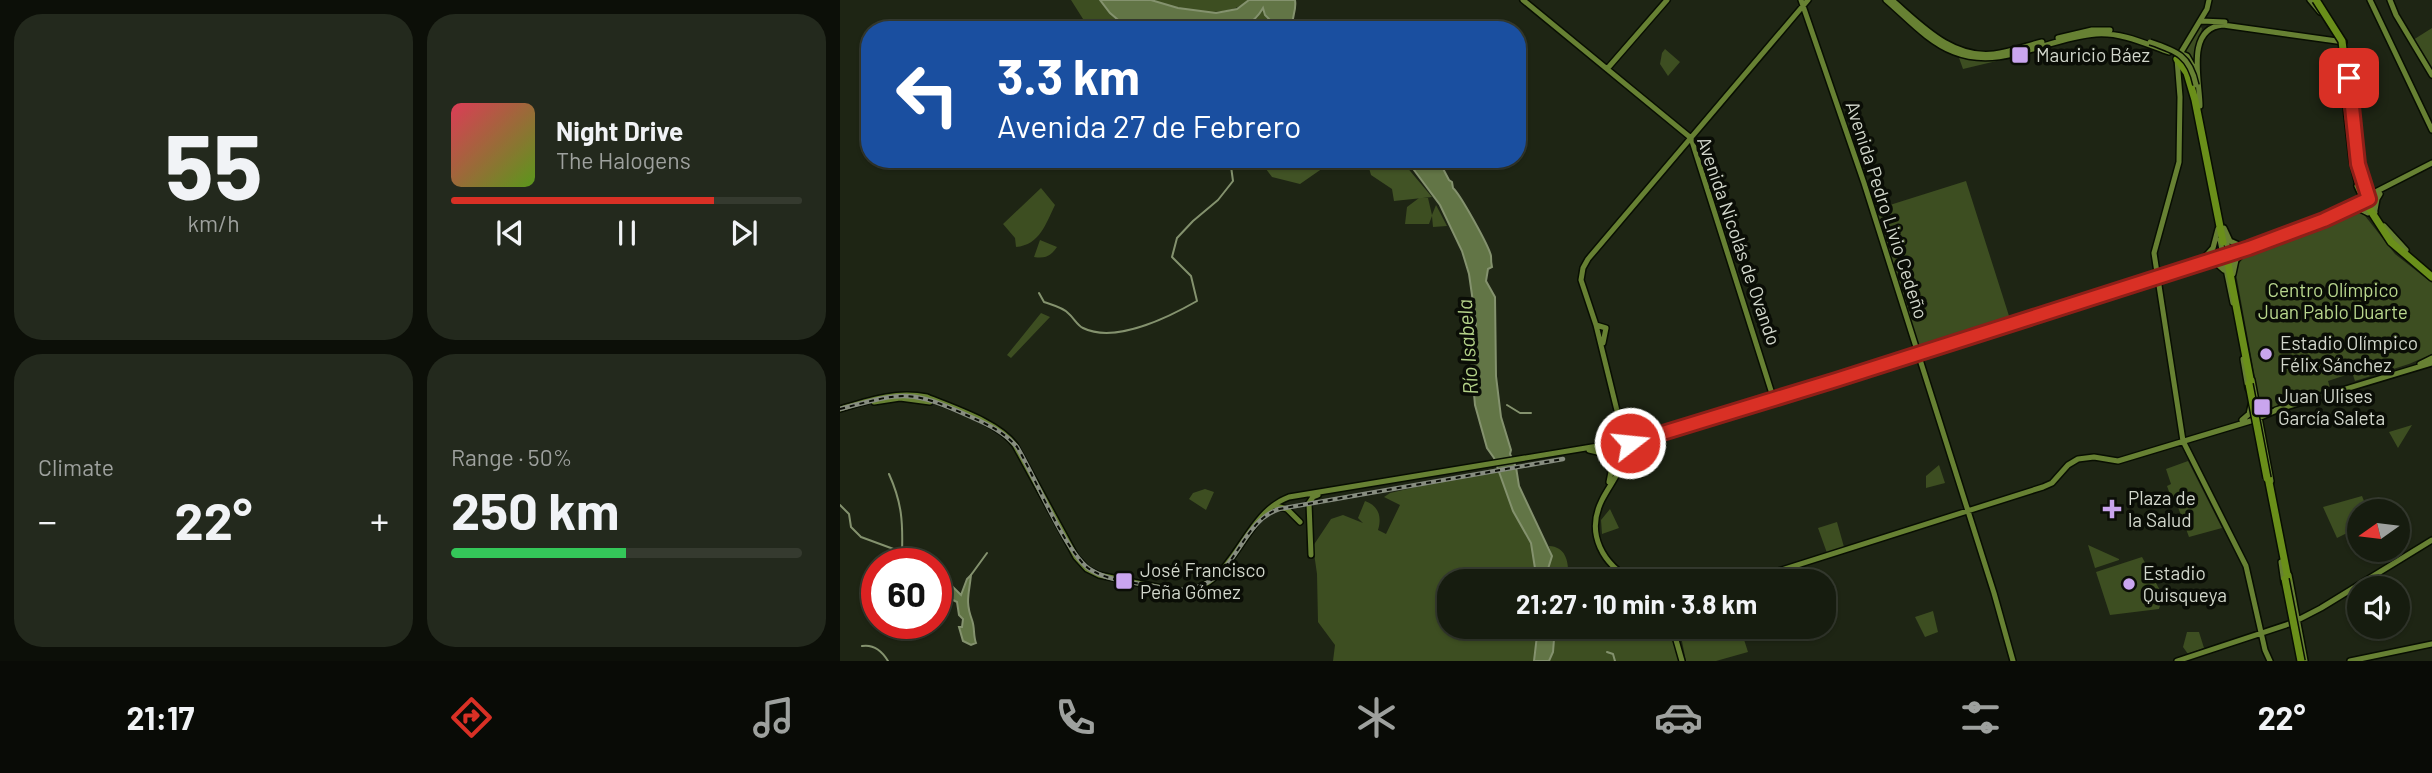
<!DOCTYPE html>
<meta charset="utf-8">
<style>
:root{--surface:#161c0f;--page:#23291d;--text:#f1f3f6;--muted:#9ea19e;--line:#353a2f;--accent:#d93025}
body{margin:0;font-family:Barlow,sans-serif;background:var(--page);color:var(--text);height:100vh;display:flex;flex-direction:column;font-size:26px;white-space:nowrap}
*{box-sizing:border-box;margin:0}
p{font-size:23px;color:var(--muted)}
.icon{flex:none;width:38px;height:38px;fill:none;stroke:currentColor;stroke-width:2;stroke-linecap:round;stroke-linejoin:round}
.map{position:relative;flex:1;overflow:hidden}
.panel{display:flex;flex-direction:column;gap:14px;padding:14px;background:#0c0f08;width:840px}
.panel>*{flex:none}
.top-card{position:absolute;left:21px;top:21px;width:665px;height:147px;border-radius:28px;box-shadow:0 2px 5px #0004,0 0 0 2px var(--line);background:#1a4fa0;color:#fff;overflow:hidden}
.needle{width:46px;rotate:256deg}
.controls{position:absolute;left:1507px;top:499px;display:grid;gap:14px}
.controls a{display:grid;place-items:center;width:63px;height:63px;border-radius:50%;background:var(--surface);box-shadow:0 2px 5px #0004,0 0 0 2px var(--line);font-size:35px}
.speed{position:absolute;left:21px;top:548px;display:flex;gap:14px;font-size:35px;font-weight:700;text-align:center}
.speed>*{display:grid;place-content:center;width:91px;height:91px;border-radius:50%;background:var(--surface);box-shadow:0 2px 5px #0004,0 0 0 2px var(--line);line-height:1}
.speed .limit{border:10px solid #d22;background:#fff;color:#111}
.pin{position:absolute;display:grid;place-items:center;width:60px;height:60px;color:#fff;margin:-30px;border-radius:14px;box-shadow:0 4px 10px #0006}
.me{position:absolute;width:77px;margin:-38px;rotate:74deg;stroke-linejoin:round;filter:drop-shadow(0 0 5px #0008)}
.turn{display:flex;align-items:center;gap:24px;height:147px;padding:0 21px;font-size:32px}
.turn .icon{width:91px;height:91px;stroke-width:2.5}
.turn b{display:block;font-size:49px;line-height:60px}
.big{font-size:52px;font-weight:700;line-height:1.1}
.panel .tile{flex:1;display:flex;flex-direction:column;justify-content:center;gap:10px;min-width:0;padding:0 24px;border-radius:28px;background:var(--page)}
.panel .dial{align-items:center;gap:0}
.dial b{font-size:91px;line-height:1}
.song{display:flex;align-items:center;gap:21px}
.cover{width:84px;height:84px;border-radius:10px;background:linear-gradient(135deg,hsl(350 70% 55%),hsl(90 70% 35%))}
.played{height:7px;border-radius:4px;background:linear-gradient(90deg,var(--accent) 75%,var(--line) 75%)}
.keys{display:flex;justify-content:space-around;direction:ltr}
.heat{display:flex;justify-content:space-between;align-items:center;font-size:38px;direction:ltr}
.charge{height:10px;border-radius:5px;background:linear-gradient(90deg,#34c759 50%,var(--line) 0)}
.panel .tiles{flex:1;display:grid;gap:14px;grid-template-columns:repeat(2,1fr)}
.trip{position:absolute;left:597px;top:569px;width:399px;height:70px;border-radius:28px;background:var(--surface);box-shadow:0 2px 5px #0004,0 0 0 2px var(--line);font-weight:700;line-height:70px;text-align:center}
.menu{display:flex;height:112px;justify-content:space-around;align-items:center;background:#090b06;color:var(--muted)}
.menu .icon{width:49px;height:49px}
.menu .current{color:var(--accent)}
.menu b{font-size:32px;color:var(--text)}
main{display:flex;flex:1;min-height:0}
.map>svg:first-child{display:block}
.green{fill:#3d4e21}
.forest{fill:#415325}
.water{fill:#627546;stroke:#84926e;stroke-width:2}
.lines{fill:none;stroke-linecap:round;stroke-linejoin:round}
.stream{stroke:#84926e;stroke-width:2}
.major-casing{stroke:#080e02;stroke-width:8}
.highway-casing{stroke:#080e02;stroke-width:10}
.major{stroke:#678133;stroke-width:5}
.highway{stroke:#6a8f1a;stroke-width:7}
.rail-casing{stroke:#878d80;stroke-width:4.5}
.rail{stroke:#0a0d06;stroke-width:2;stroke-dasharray:5;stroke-linecap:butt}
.major-bridge-casing{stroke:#080e02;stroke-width:8;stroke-linecap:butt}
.highway-bridge-casing{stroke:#080e02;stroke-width:10;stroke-linecap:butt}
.major-bridge{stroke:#678133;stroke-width:5}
.highway-bridge{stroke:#6a8f1a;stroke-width:7}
.route-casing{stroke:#8d1f18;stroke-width:18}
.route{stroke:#d93025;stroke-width:12}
.poi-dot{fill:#c9a5ee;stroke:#0a0d06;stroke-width:2.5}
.labels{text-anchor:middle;stroke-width:7;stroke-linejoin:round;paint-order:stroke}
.poi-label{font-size:19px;fill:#d2d7cc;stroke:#0a0d06;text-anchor:start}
.street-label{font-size:19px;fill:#d2d7cc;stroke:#0a0d06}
.park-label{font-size:19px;fill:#b9d78e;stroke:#0a0d06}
.water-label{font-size:21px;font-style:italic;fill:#b4d288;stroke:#0a0d06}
</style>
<main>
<section class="panel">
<div class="tiles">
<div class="tile dial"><b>55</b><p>km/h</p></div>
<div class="tile">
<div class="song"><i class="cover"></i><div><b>Night Drive</b><p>The Halogens</p></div></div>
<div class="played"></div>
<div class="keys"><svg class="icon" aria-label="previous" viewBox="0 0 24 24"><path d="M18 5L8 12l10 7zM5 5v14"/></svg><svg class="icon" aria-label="pause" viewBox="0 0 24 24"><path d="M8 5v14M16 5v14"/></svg><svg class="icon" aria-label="next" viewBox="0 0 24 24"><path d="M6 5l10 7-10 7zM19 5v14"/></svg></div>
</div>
<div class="tile"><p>Climate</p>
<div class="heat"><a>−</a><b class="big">22°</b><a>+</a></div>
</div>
<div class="tile"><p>Range · 50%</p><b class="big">250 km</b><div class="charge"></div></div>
</div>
</section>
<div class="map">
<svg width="1592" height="661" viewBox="0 0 1592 661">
<rect width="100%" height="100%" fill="#1e2514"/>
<path class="green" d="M 231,0 L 259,0 L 288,30 L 250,30 Z
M 311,0 L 409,0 C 385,21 338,10 311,0 Z
M 422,8 L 424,9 L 426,17 L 430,20 L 428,30 L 400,30 L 418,17 Z
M 1359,26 L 1362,28 C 1360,40 1356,50 1354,62 L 1341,50 Z
M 1592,28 L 1592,74 L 1573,40 Z
M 825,49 L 840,62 L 828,76 L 820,64 L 822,53 Z
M 1118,55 L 1138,60 L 1165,59 L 1123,69 Z
M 1126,181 L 1170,319 L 1078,347 L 1034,210 Z
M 201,188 L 215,205 C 206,223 200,245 176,247 L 175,238 L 163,224 Z
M 579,198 L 588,198 L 592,215 L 596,205 L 607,226 L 593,227 L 592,216 L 589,224 L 565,224 L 567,207 Z
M 1512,211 L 1522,212 L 1555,254 L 1592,283 L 1592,354 L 1569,364 L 1515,381 L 1513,375 L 1509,374 L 1488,381 L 1490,388 L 1436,407 L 1424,407 L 1419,399 L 1396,274 L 1398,264 L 1408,253 Z
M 200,240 L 217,247 C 211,256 205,259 194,257 Z
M 201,313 L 210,317 L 171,358 L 167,355 Z
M 1572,425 L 1558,448 L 1549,432 Z
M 1348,461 L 1382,528 L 1349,537 L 1335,499 L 1332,500 L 1327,486 L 1331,484 L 1326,469 Z
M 1099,465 L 1105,483 L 1086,488 L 1086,476 Z
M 657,468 L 673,510 L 691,543 L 697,581 L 609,581 L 609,626 L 698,627 L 694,661 L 493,661 L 495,645 L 478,622 L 477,574 L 473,546 L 491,519 L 503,515 L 523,523 L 518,518 L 525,501 C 539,506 542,517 538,530 L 546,534 L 560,505 L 544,497 L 550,493 Z
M 365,489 L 374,492 L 366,510 L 349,499 L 353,493 Z
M 1522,496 L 1528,511 L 1519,511 L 1519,527 L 1497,538 L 1483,507 Z
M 770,509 L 779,528 L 762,534 L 761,520 Z
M 997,522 L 1004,547 L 987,553 L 978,528 Z
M 1248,545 L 1279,559 L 1279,560 L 1255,568 Z
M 709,546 C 728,547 729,565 728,581 L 711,581 L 709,564 L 712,556 Z
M 1302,557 L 1323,596 L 1319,609 L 1270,615 L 1256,572 Z
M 1093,611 L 1098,632 L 1085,637 L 1075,617 Z
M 715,626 L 795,626 L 797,629 L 800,627 L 831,627 L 841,661 L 709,661 L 713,652 Z
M 839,627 L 900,627 L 908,652 L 876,661 L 846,661 Z
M 1347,632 L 1359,632 L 1364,648 L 1348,654 L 1343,647 Z"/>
<path class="forest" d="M 415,159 L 496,159 L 460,184 L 432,177 L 420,161 Z
M 507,159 L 560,159 L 592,197 L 554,201 L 552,189 L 531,175 L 527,161 L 510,163 Z"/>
<path class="water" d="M 260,0 L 311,0 L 338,8 L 376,13 L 397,9 L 409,0 L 455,0 C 457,10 451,18 452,30 L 428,30 L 430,20 L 425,15 L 423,8 C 415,22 403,30 385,30 L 381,25 L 354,26 L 351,30 L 290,30 L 270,13 Z
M 562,159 L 598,159 L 609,180 L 612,182 L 613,188 C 620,194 649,246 651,256 C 651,259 651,263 652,267 L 648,269 L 646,281 L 655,297 L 656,376 L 661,417 L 671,450 L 670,454 L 676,467 L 679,486 L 712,556 L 708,569 L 711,581 L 697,581 L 691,543 L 673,511 L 654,458 L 647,448 L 635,405 L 631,360 L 636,323 L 629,274 L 622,251 L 600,205 L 571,166 Z
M 131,575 C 129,595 125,601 132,620 C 135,628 133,635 136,643 L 131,645 L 123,641 L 119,627 L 122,627 L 123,619 L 119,615 L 117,602 L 109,598 L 110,593 L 106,587 L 96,585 L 96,578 L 108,582 L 121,595 L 127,579 Z
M 698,627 L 715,627 L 713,652 L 709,661 L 694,661 Z"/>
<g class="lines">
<path class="stream" d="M 199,293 L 204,302 C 212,305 222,307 228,313 C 234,318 237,325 243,328 C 275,344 329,317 357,301 L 351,276 L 332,257 L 337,238 L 353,221 L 378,200 L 393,181 L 390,159
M 667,405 L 680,413 L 691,413
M 49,474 C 62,503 63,522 62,553
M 0,505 L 9,514 L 11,527 L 21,537 L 59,551 L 80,562
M 131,575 L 147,553
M 22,646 C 34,644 42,651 48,661
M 767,652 L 773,654 L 775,661"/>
<g class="major-casing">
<path id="major" d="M 683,0 L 851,138 L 934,400
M 961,0 L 1024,183 L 1154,593 L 1173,661
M 1046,0 C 1067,18 1088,42 1114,52 C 1162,71 1209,37 1256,34 C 1281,32 1306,44 1329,52
M 1052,0 C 1081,25 1112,59 1154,54 C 1170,52 1186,46 1202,42
M 1369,0 L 1367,9 L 1337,59 L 1340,97 L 1339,162 L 1314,253 L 1343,441 L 1406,566 L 1425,650 L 1430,661
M 1470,0 L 1480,12
M 1530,0 L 1592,130
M 1550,0 L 1556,15 L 1592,75
M 1361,21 L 1385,22
M 1218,38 L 1252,30 L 1270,30
M 1340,53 L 1347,56 L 1355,70
M 767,69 L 827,0
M 1509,79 C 1513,125 1515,170 1535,212
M 1360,106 C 1360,82 1345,28 1383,25 L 1504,42
M 1517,186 L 1529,212
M 1508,209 L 1518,208 L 1528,213
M 1535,210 L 1537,199 L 1540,194
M 1544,226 L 1566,250
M 1384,228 L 1390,241 L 1401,246
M 1385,235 L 1392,267
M 1380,240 L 1393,303
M 1365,257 L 1373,248 L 1378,229
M 1362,262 L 1376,263 L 1384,270
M 1393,274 L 1396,260 L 1408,248
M 756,325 L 766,328 L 763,343
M 1403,359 L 1408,388
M 1580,364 L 1592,358
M 1412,380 L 1431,481
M 960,389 L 1430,238 L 1506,207 L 1592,163
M 957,393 L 990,382
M 34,402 L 60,398 L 90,402
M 0,409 C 30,400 56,391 87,397 C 113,408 158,422 175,445 L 236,557 L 247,569 L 259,575 L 341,592 C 395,588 402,514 449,497 L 776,443 L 859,420
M 1436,410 L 1592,363
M 778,413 L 782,412 L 796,421
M 858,419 L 962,387
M 1402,420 L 1409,414 L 1411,405
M 781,429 L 793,423 L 798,424 L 800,433 L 795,438
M 783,435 L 756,325 L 741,280 L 743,268 L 748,259 L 968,0
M 776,443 L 768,439 L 768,430 L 774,427 L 781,432
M 773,446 L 766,451 L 767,459 L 773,463 L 782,459
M 749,450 L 762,453 L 771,472 L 769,482
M 785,451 C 783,470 770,484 762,500 C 745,534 763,565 794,581
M 779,474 L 802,455 L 803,439
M 436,506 L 447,509 L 460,522
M 471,555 L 469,503 L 473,497 L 478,495
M 1441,562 L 1444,583
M 1449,575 L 1465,661
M 907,581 L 1203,487 L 1212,483 L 1228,465 L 1238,459 L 1254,457 L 1278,461 L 1414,420 L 1439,409
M 832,626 L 842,661
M 1337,661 L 1452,623 L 1481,608 L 1592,540
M 1510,661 L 1592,644"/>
</g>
<g class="highway-casing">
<path id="highway" d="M 1337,59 L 1347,73 L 1355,100 L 1383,242
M 1504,81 L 1513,160 L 1520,189
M 1529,208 L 1551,242 L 1592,277
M 1388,263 L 1411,384
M 1428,477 L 1448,579"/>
</g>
<use href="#major" class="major"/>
<use href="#highway" class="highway"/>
<g class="rail-casing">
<path id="rail" d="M 0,409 C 64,392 70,389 131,417 C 149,425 164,432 177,447 C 195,476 226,555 251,570 C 269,581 293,582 313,586 C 335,591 355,593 374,578 C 399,559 407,520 439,509 L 723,459"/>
</g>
<use href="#rail" class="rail"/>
<g class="major-bridge-casing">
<path id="major-bridge" d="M 1310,42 C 1337,51 1350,56 1356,85
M 859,422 L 960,391
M 785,435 L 785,451"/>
</g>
<g class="highway-bridge-casing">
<path id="highway-bridge" d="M 1476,0 L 1502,41 L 1507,83
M 1409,384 L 1427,478
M 1445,579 L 1461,661"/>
</g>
<use href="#major-bridge" class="major-bridge"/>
<use href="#highway-bridge" class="highway-bridge"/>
</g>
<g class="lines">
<g class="route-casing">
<path id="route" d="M 790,443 L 996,380 L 1409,248 L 1484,220 L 1529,199 L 1518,164 L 1509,78"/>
</g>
<use href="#route" class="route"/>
</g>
<g class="poi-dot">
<rect x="1171" y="46" width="18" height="18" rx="3.5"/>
<circle cx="1426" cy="354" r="7"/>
<rect x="1413" y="398" width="18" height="18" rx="3.5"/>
<path d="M1268.5 498.5h7v7h7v7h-7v7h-7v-7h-7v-7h7z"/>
<rect x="275" y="572" width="18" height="18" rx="3.5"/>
<circle cx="1289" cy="584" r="7"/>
</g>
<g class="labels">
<g class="poi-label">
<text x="1196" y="62">Mauricio Báez</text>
<text x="1440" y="350">Estadio Olímpico<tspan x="1440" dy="22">Félix Sánchez</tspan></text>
<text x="1438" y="403">Juan Ulises<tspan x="1438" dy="22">García Saleta</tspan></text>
<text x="1288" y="505">Plaza de<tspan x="1288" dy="22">la Salud</tspan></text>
<text x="300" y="577">José Francisco<tspan x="300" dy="22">Peña Gómez</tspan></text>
<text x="1303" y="580">Estadio<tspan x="1303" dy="22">Quisqueya</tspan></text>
</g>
<g class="street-label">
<text transform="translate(1047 210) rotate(72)" y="7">Avenida Pedro Livio Cedeño</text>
<text transform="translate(899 241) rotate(71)" y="7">Avenida Nicolás de Ovando</text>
</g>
<g class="park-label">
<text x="1493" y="297">Centro Olímpico<tspan x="1493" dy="22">Juan Pablo Duarte</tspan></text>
</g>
<g class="water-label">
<text transform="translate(628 347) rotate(-94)" y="7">Río Isabela</text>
</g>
</g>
</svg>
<div class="controls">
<a><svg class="needle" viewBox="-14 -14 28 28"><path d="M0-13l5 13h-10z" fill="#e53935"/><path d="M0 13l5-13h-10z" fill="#9ea19e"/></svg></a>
<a><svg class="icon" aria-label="sound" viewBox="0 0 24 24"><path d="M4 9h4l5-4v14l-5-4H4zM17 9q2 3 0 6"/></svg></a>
</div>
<div class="speed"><div class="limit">60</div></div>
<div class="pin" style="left:1509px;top:78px;background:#d93025"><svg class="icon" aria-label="arrive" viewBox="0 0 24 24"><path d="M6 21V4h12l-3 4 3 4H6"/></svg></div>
<svg class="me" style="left:790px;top:443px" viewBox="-20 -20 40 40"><circle r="17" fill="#d93025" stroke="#fff" stroke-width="3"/><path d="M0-11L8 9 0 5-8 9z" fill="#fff"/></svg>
<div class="trip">21:27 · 10 min · 3.8 km</div>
<div class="top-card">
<div class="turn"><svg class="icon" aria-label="left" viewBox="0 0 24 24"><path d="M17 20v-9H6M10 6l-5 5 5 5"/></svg><div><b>3.3 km</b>Avenida 27 de Febrero</div></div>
</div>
</div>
</main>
<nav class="menu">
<b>21:17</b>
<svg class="icon current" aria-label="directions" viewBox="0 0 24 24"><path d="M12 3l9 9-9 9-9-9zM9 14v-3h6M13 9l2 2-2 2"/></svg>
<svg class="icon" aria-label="music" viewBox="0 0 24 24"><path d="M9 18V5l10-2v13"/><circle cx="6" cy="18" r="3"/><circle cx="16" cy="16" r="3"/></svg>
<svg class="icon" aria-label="phone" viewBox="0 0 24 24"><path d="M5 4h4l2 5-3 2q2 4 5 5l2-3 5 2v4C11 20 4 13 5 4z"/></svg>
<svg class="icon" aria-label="climate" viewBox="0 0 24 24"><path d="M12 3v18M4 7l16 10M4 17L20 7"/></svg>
<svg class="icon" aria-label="car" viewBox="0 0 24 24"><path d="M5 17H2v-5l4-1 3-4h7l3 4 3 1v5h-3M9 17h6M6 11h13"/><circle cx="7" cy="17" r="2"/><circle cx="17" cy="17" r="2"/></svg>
<svg class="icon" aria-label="filters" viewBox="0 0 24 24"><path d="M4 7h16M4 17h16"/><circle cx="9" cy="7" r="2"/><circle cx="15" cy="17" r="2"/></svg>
<b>22°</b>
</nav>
